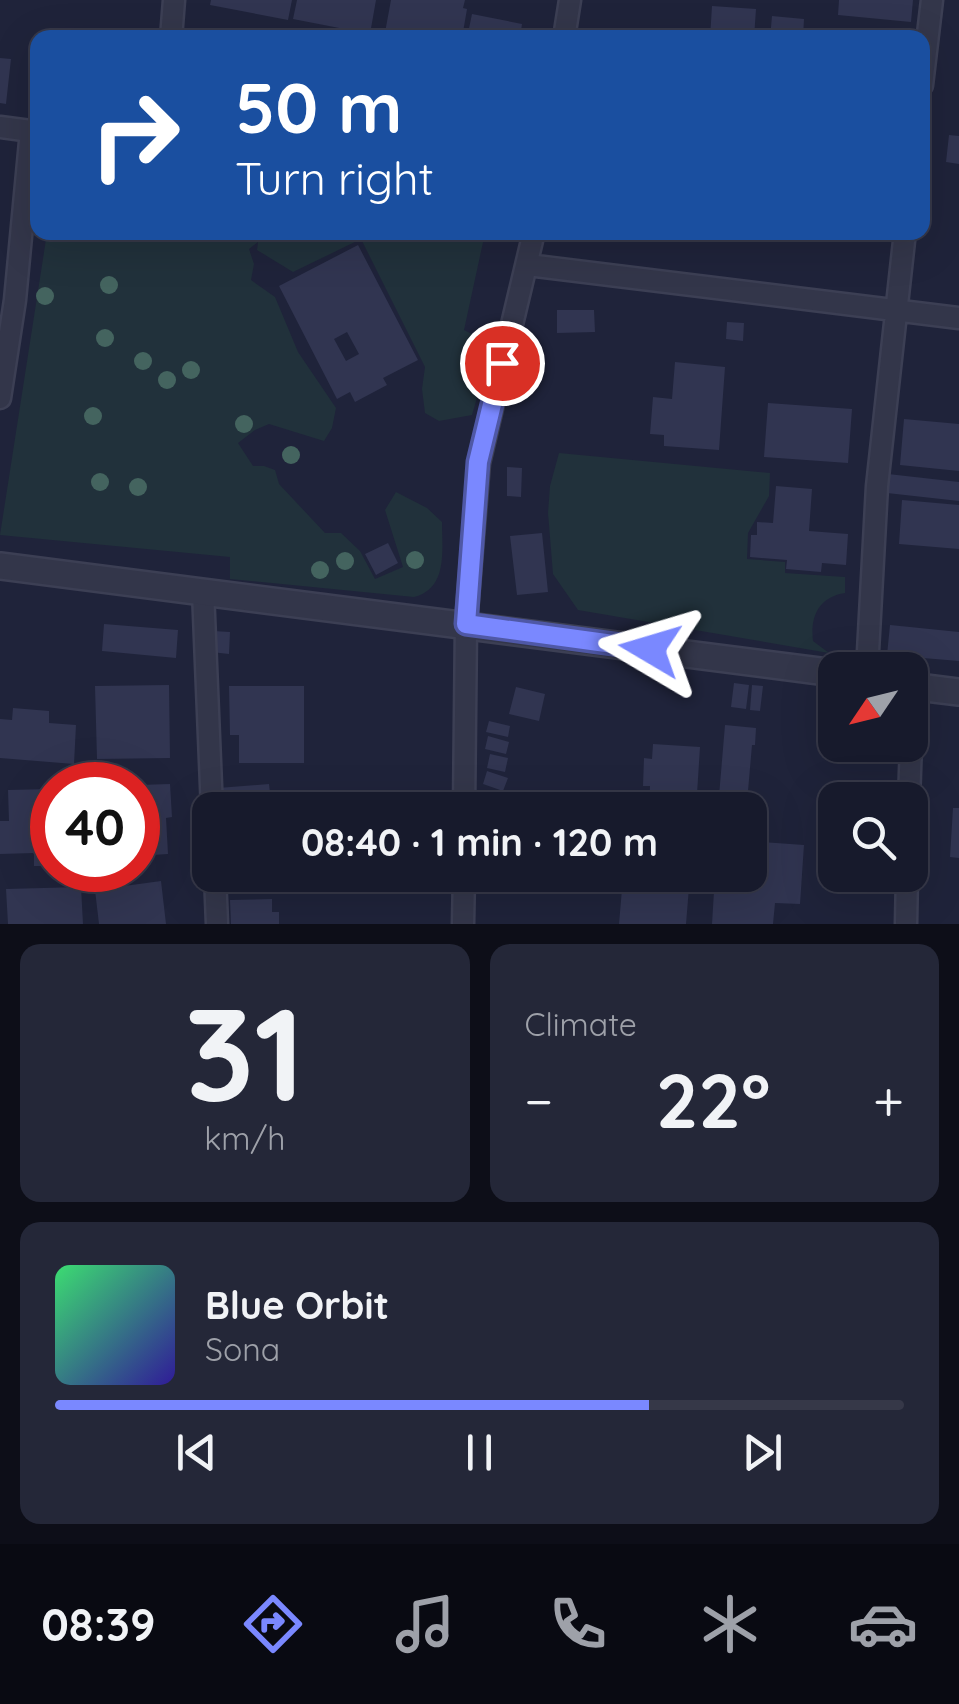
<!DOCTYPE html>
<meta charset="utf-8">
<style>
:root{--surface:#171a2c;--page:#242738;--text:#f1f3f6;--muted:#9ea1a9;--line:#363848;--accent:#7a88ff}
body{margin:0;font-family:Quicksand,sans-serif;background:var(--page);color:var(--text);height:100vh;display:flex;flex-direction:column;font-size:38px;white-space:nowrap}
*{box-sizing:border-box;margin:0}
p{font-size:32px;color:var(--muted)}
.icon{flex:none;width:55px;height:55px;fill:none;stroke:currentColor;stroke-width:2;stroke-linecap:round;stroke-linejoin:round}
.map{position:relative;height:924px;overflow:hidden}
.drawer{display:flex;flex-direction:column;gap:20px;padding:20px;background:#0d0e18;flex:1}
.drawer>*{flex:none}
.banner{position:absolute;left:30px;top:30px;width:900px;height:210px;border-radius:20px;box-shadow:0 10px 40px #0002,0 0 0 2px var(--line);background:#1a4fa0;color:#fff;overflow:hidden}
.needle{width:65px;rotate:235deg}
.controls{position:absolute;left:818px;top:652px;display:grid;gap:20px}
.controls a{display:grid;place-items:center;width:110px;height:110px;border-radius:20px;background:var(--surface);box-shadow:0 10px 40px #0002,0 0 0 2px var(--line);font-size:50px}
.speed{position:absolute;left:30px;top:762px;display:flex;gap:20px;font-size:50px;font-weight:700;text-align:center}
.speed>*{display:grid;place-content:center;width:130px;height:130px;border-radius:50%;background:var(--surface);box-shadow:0 10px 40px #0002,0 0 0 2px var(--line);line-height:1}
.speed .limit{border:15px solid #d22;background:#fff;color:#111}
.pin{position:absolute;display:grid;place-items:center;width:85px;height:85px;color:#fff;margin:-42px;border:5px solid #fff;border-radius:50%;box-shadow:0 2px 10px #0007}
.me{position:absolute;width:110px;margin:-55px;rotate:277deg;stroke-linejoin:round;filter:drop-shadow(0 0 8px #0008)}
.turn{display:flex;align-items:center;gap:35px;height:210px;padding:0 40px;font-size:45px}
.turn .icon{width:130px;height:130px;stroke-width:2.5}
.turn b{display:block;font-size:70px;line-height:85px}
.big{font-size:75px;font-weight:700;line-height:1.1}
.drawer .tile{flex:1;display:flex;flex-direction:column;justify-content:center;gap:15px;min-width:0;padding:0 35px;border-radius:20px;background:var(--page)}
.drawer .dial{align-items:center;gap:0}
.dial b{font-size:130px;line-height:1}
.song{display:flex;align-items:center;gap:30px}
.cover{width:120px;height:120px;border-radius:15px;background:linear-gradient(135deg,hsl(140 70% 55%),hsl(250 70% 35%))}
.played{height:10px;border-radius:5px;background:linear-gradient(90deg,var(--accent) 70%,var(--line) 70%)}
.keys{display:flex;justify-content:space-around;direction:ltr}
.heat{display:flex;justify-content:space-between;align-items:center;font-size:55px;direction:ltr}
.drawer .tiles{flex:1;display:grid;gap:20px;grid-template-columns:1fr 1fr}
.tile:last-child{grid-column:span 2}
.trip{position:absolute;left:192px;top:792px;width:575px;height:100px;border-radius:20px;background:var(--surface);box-shadow:0 10px 40px #0002,0 0 0 2px var(--line);font-weight:700;line-height:100px;text-align:center}
.dock{display:flex;height:160px;justify-content:space-around;align-items:center;background:#090a12;color:var(--muted)}
.dock .icon{width:70px;height:70px}
.dock .selected{color:var(--accent)}
.dock b{font-size:45px;color:var(--text)}
.map>svg:first-child{display:block}
.green{fill:#21313b}
.building{fill:#313551;fill-rule:evenodd}
.lines{fill:none;stroke-linecap:round;stroke-linejoin:round}
.minor-casing{stroke:#3c3f54;stroke-width:25}
.tertiary-casing{stroke:#3c3f54;stroke-width:30}
.minor{stroke:#33364a;stroke-width:20}
.tertiary{stroke:#33364a;stroke-width:25}
.tree{fill:#44645f}
.route-casing{stroke:#4f58a6;stroke-width:25}
.route{stroke:#7a88ff;stroke-width:18}
</style>
<div class="map">
<svg width="959" height="924" viewBox="0 0 959 924">
<rect width="100%" height="100%" fill="#1f233a"/>
<path class="green" d="M 47,233 L 485,233 L 464,330 C 469,333 475,335 479,339 C 491,354 477,398 472,415 L 439,421 L 425,413 L 422,389 L 425,367 L 361,239 L 293,272 L 257,250 L 258,242 L 249,249 L 254,264 L 251,280 L 275,297 L 298,352 L 336,408 L 332,428 L 324,441 L 269,424 L 255,430 L 238,443 L 253,466 L 264,466 L 275,470 L 279,484 L 325,533 L 341,533 L 360,551 L 375,579 L 403,567 L 385,510 L 396,492 L 427,508 L 442,522 C 442,551 448,588 414,597 L 230,579 L 230,557 L 0,535 Z
M 559,453 L 770,473 L 769,496 L 748,533 L 747,559 L 785,562 L 785,573 L 845,577 L 845,593 C 819,597 810,616 813,641 L 829,653 L 578,610 L 553,574 L 548,513 L 550,486 Z"/>
<path class="building" d="M 211,0 L 292,0 L 288,20 L 210,5 Z
M 297,0 L 376,0 L 370,34 L 293,19 Z
M 391,0 L 465,0 L 463,8 L 467,9 L 462,38 L 384,38 Z
M 839,0 L 913,0 L 911,22 L 838,15 Z
M 712,6 L 756,9 L 754,38 L 710,38 Z
M 472,14 L 522,24 L 520,38 L 467,38 Z
M 772,16 L 804,19 L 803,38 L 770,38 Z
M 247,28 L 276,32 L 275,38 L 224,38 L 225,29 L 247,32 Z
M 58,31 L 120,34 L 120,38 L 57,38 Z
M 0,58 L 11,59 L 6,104 L 0,103 Z
M 949,135 L 959,136 L 959,164 L 946,162 Z
M 358,245 L 418,360 L 383,378 L 387,385 L 355,402 L 350,392 L 337,399 L 279,286 ZM 347,332 L 359,354 L 346,361 L 334,339 Z
M 557,310 L 594,310 L 595,332 L 557,333 Z
M 727,322 L 744,323 L 743,341 L 726,339 Z
M 675,362 L 725,367 L 719,450 L 664,446 L 664,435 L 650,434 L 653,397 L 672,399 Z
M 768,403 L 852,409 L 848,463 L 764,457 Z
M 904,419 L 959,424 L 959,471 L 900,465 Z
M 507,467 L 522,468 L 521,497 L 507,496 Z
M 888,474 L 959,482 L 959,501 L 887,493 Z
M 776,486 L 812,489 L 809,531 L 848,534 L 846,565 L 822,563 L 821,572 L 786,569 L 787,560 L 750,557 L 751,535 L 757,535 L 757,522 L 773,523 Z
M 902,500 L 959,505 L 959,549 L 899,544 Z
M 542,533 L 548,592 L 517,595 L 510,536 Z
M 388,543 L 398,563 L 376,575 L 365,554 Z
M 104,624 L 178,630 L 176,658 L 102,651 Z
M 890,625 L 959,632 L 959,661 L 887,655 Z
M 213,631 L 230,632 L 229,654 L 211,652 Z
M 734,683 L 749,685 L 746,709 L 731,707 Z
M 169,685 L 170,758 L 97,759 L 95,686 Z
M 752,685 L 763,686 L 760,711 L 750,710 Z
M 229,686 L 304,686 L 304,763 L 239,763 L 239,735 L 230,735 Z
M 516,687 L 545,694 L 539,721 L 509,714 Z
M 13,708 L 49,711 L 49,723 L 76,725 L 74,764 L 0,758 L 0,719 L 12,720 Z
M 489,721 L 510,726 L 508,737 L 486,732 Z
M 725,725 L 756,728 L 755,745 L 752,745 L 748,791 L 751,792 L 750,810 L 718,808 Z
M 488,736 L 509,742 L 506,754 L 485,749 Z
M 653,744 L 700,747 L 696,810 L 649,810 L 650,786 L 643,786 L 644,758 L 652,759 Z
M 490,754 L 508,758 L 505,772 L 487,768 Z
M 487,771 L 508,778 L 503,791 L 483,784 Z
M 170,784 L 172,817 L 166,818 L 168,854 L 138,856 L 138,785 Z
M 269,784 L 272,810 L 220,810 L 218,788 Z
M 52,789 L 52,866 L 34,866 L 34,853 L 0,854 L 0,821 L 9,821 L 8,790 Z
M 604,803 L 637,806 L 637,810 L 603,810 Z
M 953,808 L 959,808 L 959,858 L 950,857 Z
M 750,841 L 804,845 L 800,904 L 775,903 L 773,924 L 712,924 L 715,875 L 750,875 Z
M 641,875 L 690,875 L 686,924 L 619,924 L 622,889 L 640,891 Z
M 161,881 L 166,924 L 99,924 L 95,890 Z
M 81,887 L 83,924 L 8,924 L 6,889 Z
M 272,899 L 272,912 L 279,912 L 279,924 L 231,924 L 230,900 Z"/>
<g class="lines">
<g class="minor-casing">
<path id="minor" d="M 171,38 L 174,0
M 564,38 L 570,0
M 922,85 L 932,0
M 0,127 L 38,132
M 528,265 L 959,318
M 0,398 L 15,300 L 31,131
M 203,591 L 212,810
M 867,670 L 877,486 L 905,232
M 909,800 L 913,686
M 464,810 L 466,624 L 479,463 L 534,232
M 215,875 L 217,924
M 463,924 L 464,875
M 906,924 L 907,875"/>
</g>
<g class="tertiary-casing">
<path id="tertiary" d="M 0,566 L 835,673
M 910,686 L 959,692"/>
</g>
<use href="#minor" class="minor"/>
<use href="#tertiary" class="tertiary"/>
</g>
<g class="tree">
<circle cx="109" cy="285" r="9"/>
<circle cx="45" cy="296" r="9"/>
<circle cx="105" cy="338" r="9"/>
<circle cx="143" cy="361" r="9"/>
<circle cx="191" cy="370" r="9"/>
<circle cx="167" cy="380" r="9"/>
<circle cx="93" cy="416" r="9"/>
<circle cx="244" cy="424" r="9"/>
<circle cx="291" cy="455" r="9"/>
<circle cx="100" cy="482" r="9"/>
<circle cx="138" cy="487" r="9"/>
<circle cx="415" cy="560" r="9"/>
<circle cx="345" cy="561" r="9"/>
<circle cx="320" cy="570" r="9"/>
</g>
<g class="lines">
<g class="route-casing">
<path id="route" d="M 502,363 L 478,462 L 466,624 L 650,649"/>
</g>
<use href="#route" class="route"/>
</g>
</svg>
<div class="controls">
<a><svg class="needle" viewBox="-14 -14 28 28"><path d="M0-13l5 13h-10z" fill="#e53935"/><path d="M0 13l5-13h-10z" fill="#9ea1a9"/></svg></a>
<a><svg class="icon" aria-label="search" viewBox="0 0 24 24"><circle cx="10" cy="10" r="6"/><path d="M15 15l6 6"/></svg></a>
</div>
<div class="speed"><div class="limit">40</div></div>
<div class="pin" style="left:502px;top:363px;background:#d93025"><svg class="icon" aria-label="arrive" viewBox="0 0 24 24"><path d="M6 21V4h12l-3 4 3 4H6"/></svg></div>
<svg class="me" style="left:650px;top:649px" viewBox="-20 -20 40 40"><path d="M0-17L14 15 0 8-14 15z" fill="#7a88ff" stroke="#fff" stroke-width="4"/></svg>
<div class="trip">08:40 · 1 min · 120 m</div>
<div class="banner">
<div class="turn"><svg class="icon" aria-label="right" viewBox="0 0 24 24"><path d="M7 20v-9h11M14 6l5 5-5 5"/></svg><div><b>50 m</b>Turn right</div></div>
</div>
</div>
<section class="drawer">
<div class="tiles">
<div class="tile dial"><b>31</b><p>km/h</p></div>
<div class="tile"><p>Climate</p>
<div class="heat"><a>−</a><b class="big">22°</b><a>+</a></div>
</div>
<div class="tile">
<div class="song"><i class="cover"></i><div><b>Blue Orbit</b><p>Sona</p></div></div>
<div class="played"></div>
<div class="keys"><svg class="icon" aria-label="previous" viewBox="0 0 24 24"><path d="M18 5L8 12l10 7zM5 5v14"/></svg><svg class="icon" aria-label="pause" viewBox="0 0 24 24"><path d="M8 5v14M16 5v14"/></svg><svg class="icon" aria-label="next" viewBox="0 0 24 24"><path d="M6 5l10 7-10 7zM19 5v14"/></svg></div>
</div>
</div>
</section>
<nav class="dock">
<b>08:39</b>
<svg class="icon selected" aria-label="directions" viewBox="0 0 24 24"><path d="M12 3l9 9-9 9-9-9zM9 14v-3h6M13 9l2 2-2 2"/></svg>
<svg class="icon" aria-label="music" viewBox="0 0 24 24"><path d="M9 18V5l10-2v13"/><circle cx="6" cy="18" r="3"/><circle cx="16" cy="16" r="3"/></svg>
<svg class="icon" aria-label="phone" viewBox="0 0 24 24"><path d="M5 4h4l2 5-3 2q2 4 5 5l2-3 5 2v4C11 20 4 13 5 4z"/></svg>
<svg class="icon" aria-label="climate" viewBox="0 0 24 24"><path d="M12 3v18M4 7l16 10M4 17L20 7"/></svg>
<svg class="icon" aria-label="car" viewBox="0 0 24 24"><path d="M5 17H2v-5l4-1 3-4h7l3 4 3 1v5h-3M9 17h6M6 11h13"/><circle cx="7" cy="17" r="2"/><circle cx="17" cy="17" r="2"/></svg>
</nav>
